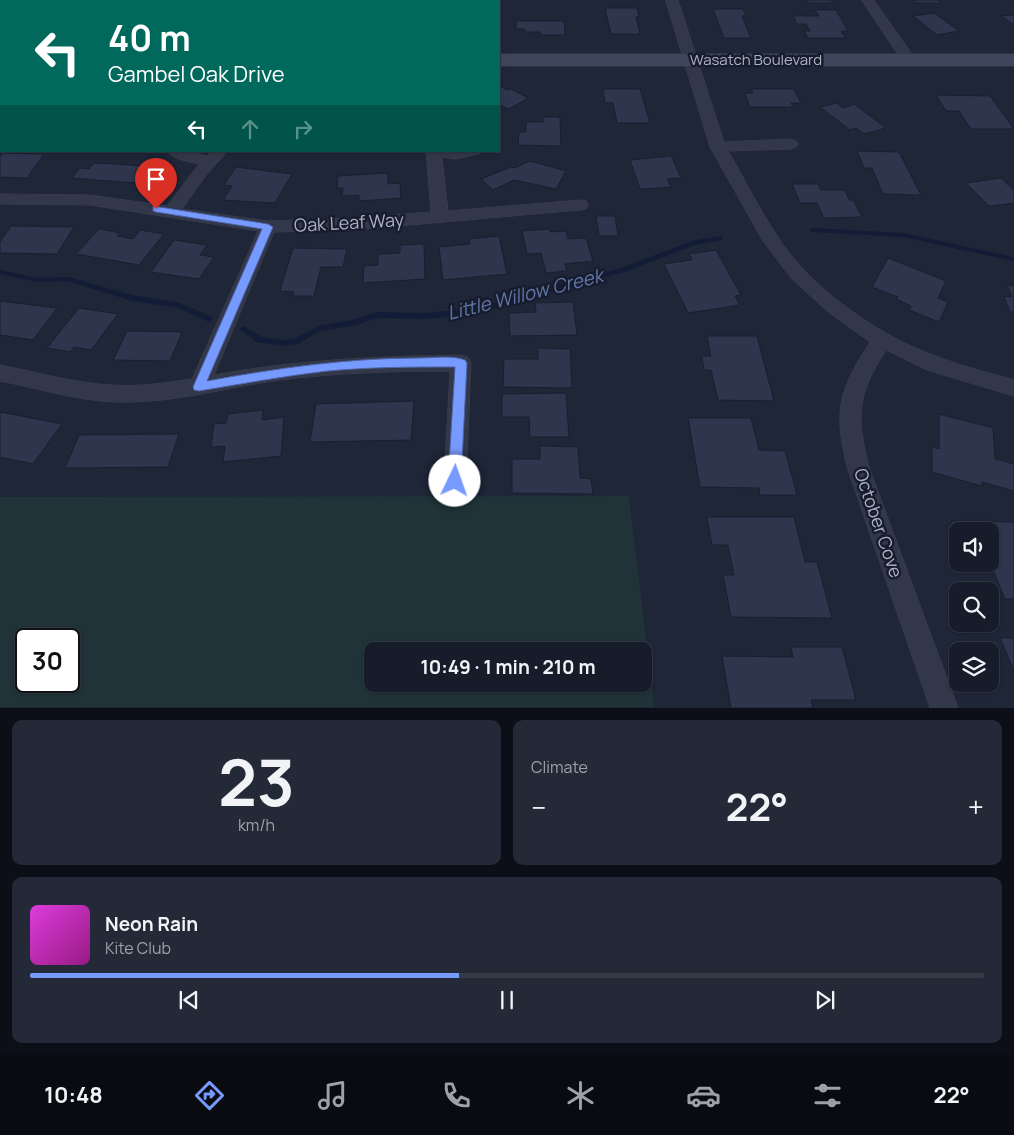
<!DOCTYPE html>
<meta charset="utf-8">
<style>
:root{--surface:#161c2a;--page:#232936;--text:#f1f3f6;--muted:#9ea1a8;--line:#353a47;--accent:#779aff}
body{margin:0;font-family:Manrope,sans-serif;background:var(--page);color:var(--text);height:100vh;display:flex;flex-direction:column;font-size:19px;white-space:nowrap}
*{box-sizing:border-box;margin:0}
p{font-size:16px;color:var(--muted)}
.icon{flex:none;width:28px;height:28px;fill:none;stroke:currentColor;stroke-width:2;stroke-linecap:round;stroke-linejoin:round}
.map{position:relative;height:708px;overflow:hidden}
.side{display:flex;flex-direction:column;gap:12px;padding:12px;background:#0c0f17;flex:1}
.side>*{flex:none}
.hud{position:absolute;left:0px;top:0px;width:500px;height:152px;box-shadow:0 1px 4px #0004,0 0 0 1px var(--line);background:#00695c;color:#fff;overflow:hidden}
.controls{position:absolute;left:949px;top:522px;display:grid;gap:10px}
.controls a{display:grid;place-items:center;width:50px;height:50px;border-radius:10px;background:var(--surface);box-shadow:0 1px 4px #0004,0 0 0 1px var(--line);font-size:25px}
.speed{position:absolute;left:15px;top:628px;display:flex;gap:10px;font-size:25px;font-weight:700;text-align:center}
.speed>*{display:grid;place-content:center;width:65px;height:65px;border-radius:50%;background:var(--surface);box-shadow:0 1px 4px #0004,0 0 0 1px var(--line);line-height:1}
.speed .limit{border:2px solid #111;border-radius:8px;background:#fff;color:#111}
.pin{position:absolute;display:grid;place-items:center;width:42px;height:42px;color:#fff;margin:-51px -21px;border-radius:50% 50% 50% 0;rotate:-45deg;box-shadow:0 0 5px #0007}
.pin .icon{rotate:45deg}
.me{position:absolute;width:55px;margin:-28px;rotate:3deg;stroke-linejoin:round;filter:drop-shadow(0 0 4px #0008)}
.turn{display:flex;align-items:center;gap:18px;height:105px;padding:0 25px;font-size:22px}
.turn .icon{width:65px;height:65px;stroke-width:2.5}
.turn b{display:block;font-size:35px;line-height:42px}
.lanes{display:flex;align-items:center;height:48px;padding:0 25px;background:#0003;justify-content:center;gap:25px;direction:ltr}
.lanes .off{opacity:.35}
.big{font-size:38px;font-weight:700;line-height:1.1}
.side .card{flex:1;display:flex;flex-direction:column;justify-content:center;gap:8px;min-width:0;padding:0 18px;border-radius:10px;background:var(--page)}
.side .dial{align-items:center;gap:0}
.dial b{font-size:65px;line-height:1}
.song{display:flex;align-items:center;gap:15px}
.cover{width:60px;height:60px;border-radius:8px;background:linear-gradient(135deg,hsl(300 70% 55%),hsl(310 70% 35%))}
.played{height:5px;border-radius:2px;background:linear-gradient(90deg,var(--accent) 45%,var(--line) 45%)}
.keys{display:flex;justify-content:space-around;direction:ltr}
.heat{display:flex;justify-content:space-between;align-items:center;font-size:28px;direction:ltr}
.side .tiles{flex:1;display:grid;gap:12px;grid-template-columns:1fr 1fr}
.card:last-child{grid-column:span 2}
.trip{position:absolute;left:364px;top:642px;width:288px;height:50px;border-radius:10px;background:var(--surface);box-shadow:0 1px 4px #0004,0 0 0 1px var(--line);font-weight:700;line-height:50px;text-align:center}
.tabs{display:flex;height:80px;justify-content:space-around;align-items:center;background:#090b11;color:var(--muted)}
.tabs .icon{width:35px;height:35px}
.tabs .on{color:var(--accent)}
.tabs b{font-size:22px;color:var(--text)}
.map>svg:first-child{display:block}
.green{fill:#203339;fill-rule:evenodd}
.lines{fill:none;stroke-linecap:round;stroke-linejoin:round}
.stream{fill:#121c36;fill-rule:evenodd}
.building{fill:#2d364d;stroke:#191f2f}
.minor-casing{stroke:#3b4152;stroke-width:1}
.secondary-casing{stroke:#3b4152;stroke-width:1}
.minor{fill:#323849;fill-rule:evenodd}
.secondary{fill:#3f465c;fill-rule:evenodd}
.route{fill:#779aff;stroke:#4d64a6}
.labels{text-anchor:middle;stroke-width:5;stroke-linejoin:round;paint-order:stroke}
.far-street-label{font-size:15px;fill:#acb2c6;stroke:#171d2d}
.street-label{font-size:18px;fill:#acb2c6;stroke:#171d2d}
.water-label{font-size:19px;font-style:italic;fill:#6176a8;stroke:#171d2d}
</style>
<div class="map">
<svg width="1014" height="708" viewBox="0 0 1014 708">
<rect width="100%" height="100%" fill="#1e2638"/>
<path class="green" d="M 629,496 L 654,707 L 0,707 L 0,497 ZM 26,639 L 69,639 L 69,681 L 26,681 ZM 372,651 L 642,651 L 642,684 L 372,684 Z"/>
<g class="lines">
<path class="stream" d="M 811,228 L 903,233 L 1014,257 L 1014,261 L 903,237 L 813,232 L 811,232 L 810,230 Z
M 720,236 L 722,236 L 723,238 L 722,240 L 695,245 L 625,272 L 579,283 L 499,308 L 464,315 L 427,319 L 377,318 L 357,325 L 320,331 L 298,344 L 284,346 L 257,342 L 239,329 L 243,326 L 262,337 L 284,340 L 294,339 L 318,326 L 356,319 L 377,312 L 427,313 L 464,309 L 499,302 L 578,279 L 621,268 L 692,241 Z
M 0,270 L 37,278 L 68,277 L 132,295 L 180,303 L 212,317 L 213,319 L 209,322 L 179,308 L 132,301 L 68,281 L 37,282 L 0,274 Z"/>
</g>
<path class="building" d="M 807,0 L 831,0 L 833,3 L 809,3 Z
M 914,0 L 938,0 L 941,3 L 916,3 Z
M 605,8 L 637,8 L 639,17 L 636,17 L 640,34 L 611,34 Z
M 713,9 L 743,9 L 746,16 L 742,16 L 751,38 L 724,38 Z
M 815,10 L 836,10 L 848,31 L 841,31 L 846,38 L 808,38 L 804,31 L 810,31 L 806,24 L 797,24 L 793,16 L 819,16 Z
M 934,13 L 959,31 L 937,35 L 913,16 Z
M 1014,15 L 1014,25 L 1001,16 Z
M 516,21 L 564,21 L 565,35 L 541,35 L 540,32 L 525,32 L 524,29 L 516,29 Z
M 499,86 L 508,90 L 511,89 L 528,98 L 509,109 L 499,105 Z
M 603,89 L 640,89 L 650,123 L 617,123 L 613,103 L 605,103 Z
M 751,89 L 794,89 L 801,103 L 791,103 L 793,107 L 750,107 L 745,93 L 753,93 Z
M 936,95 L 990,96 L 1014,129 L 971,129 L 959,111 L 946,111 Z
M 837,103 L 843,108 L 854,104 L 886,128 L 864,134 L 856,128 L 850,130 L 820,107 Z
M 543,117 L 560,117 L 561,146 L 518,145 L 519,132 L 526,132 L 526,122 L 543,122 Z
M 857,151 L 899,152 L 921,195 L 883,194 L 872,168 L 864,168 Z
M 2,153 L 44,154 L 27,178 L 0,177 L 0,156 Z
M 671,156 L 681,178 L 667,179 L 671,187 L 640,189 L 630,160 Z
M 530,161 L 566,171 L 556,189 L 514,180 L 493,190 L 481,179 L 511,167 L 515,168 Z
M 94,163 L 146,166 L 135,183 L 72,178 L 80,168 L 89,169 Z
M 236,167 L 292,174 L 275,203 L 223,200 L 232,186 L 224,185 Z
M 388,173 L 388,184 L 400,183 L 401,198 L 359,201 L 359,195 L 342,196 L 343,188 L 337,188 L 338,176 Z
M 1001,178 L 1014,191 L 1014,203 L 989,206 L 966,183 Z
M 792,184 L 818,184 L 821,190 L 845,190 L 849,200 L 853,200 L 862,217 L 824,218 L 817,203 L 800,203 Z
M 596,216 L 615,216 L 618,236 L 599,236 Z
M 11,226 L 74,227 L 57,254 L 0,253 L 0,242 Z
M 99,229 L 120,233 L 117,236 L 133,239 L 140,230 L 164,234 L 139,265 L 76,254 Z
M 549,229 L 550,232 L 566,231 L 568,239 L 586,238 L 593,261 L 565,264 L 567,271 L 546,273 L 541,253 L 527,254 L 522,231 Z
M 499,236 L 507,274 L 443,280 L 439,247 L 470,244 L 469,239 Z
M 174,240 L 207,245 L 200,255 L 214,257 L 199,279 L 151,272 Z
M 424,244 L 425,279 L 363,283 L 364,266 L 378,265 L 378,254 L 400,253 L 400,245 Z
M 293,248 L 347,249 L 343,267 L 321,267 L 314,296 L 292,296 L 294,292 L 280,291 Z
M 716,250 L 741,295 L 735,296 L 740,305 L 688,313 L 664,264 L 692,260 L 689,254 Z
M 888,258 L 946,281 L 938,298 L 948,302 L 939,322 L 909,310 L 911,306 L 896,299 L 898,297 L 872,287 Z
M 1007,285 L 1014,286 L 1014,312 L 1010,312 L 1004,296 L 1012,297 Z
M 0,301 L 57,308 L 33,340 L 0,335 Z
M 573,302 L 577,335 L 510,336 L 509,313 L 536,312 L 535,303 Z
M 79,308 L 118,314 L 91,350 L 74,347 L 70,352 L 47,348 Z
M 127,331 L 182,332 L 170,361 L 113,360 Z
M 707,336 L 757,336 L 774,401 L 718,400 L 711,370 L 704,370 L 702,356 L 711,356 Z
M 538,348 L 570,349 L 572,388 L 503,387 L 504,359 L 538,359 Z
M 566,393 L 569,437 L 530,437 L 529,417 L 502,417 L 502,394 Z
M 414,401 L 411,440 L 310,442 L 316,404 Z
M 263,410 L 262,420 L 284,417 L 281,456 L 223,462 L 225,446 L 211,447 L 214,424 L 226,423 L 228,414 Z
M 0,412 L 62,424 L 33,464 L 0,457 Z
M 939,414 L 993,428 L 995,459 L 1014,464 L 1014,491 L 982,482 L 982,486 L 932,472 L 932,447 L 939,449 Z
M 688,418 L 751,418 L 759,450 L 785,451 L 797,495 L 760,495 L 759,488 L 700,487 Z
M 179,434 L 168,467 L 65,468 L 79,435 Z
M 540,446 L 578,447 L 580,478 L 591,479 L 593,494 L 512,493 L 512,459 L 540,459 Z
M 707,517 L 794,517 L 805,562 L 817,562 L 832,618 L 731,617 L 723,575 L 734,575 L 728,545 L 712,545 Z
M 951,521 L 1014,522 L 1014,599 L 1005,599 L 991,565 L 968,564 L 990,564 L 990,531 L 958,531 L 958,537 Z
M 1000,638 L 1014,638 L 1014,671 Z
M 791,647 L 842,647 L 856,700 L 811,700 L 813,708 L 731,708 L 722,656 L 793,657 Z"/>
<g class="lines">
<g class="minor-casing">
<path id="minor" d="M 666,0 L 678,0 L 724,142 L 791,139 L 796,141 L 799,144 L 796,147 L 791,149 L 728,151 C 751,190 773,238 804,270 C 841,308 891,341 941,358 C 965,367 990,373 1014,380 L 1014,396 L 927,370 L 886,350 C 856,397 856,417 870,470 L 958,708 L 930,708 L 848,470 C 833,412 838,391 870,342 L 828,312 L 791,278 L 763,241 L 710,147 Z
M 862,0 L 874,0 L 916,60 L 914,63 L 904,63 Z
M 166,151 L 189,151 L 207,156 L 211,151 L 228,151 L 207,174 L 182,209 L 268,221 L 353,218 L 431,212 L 426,151 L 482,151 L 479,154 L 456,159 L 442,157 L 448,211 L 580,200 L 586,201 L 588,205 L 586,209 L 580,210 L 353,230 L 274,232 L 214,375 C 296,360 378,356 461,355 L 468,357 L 471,363 L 466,481 L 463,488 L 455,491 L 447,488 L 444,481 L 450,371 C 394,371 336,373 280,380 C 229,387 179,402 127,402 C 84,403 42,389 0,381 L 0,365 C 37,372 73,383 111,385 C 138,387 165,383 192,379 L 258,231 L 90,205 L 0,204 L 0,194 L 90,195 L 167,206 L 199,164 C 189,162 173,159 166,151 Z"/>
</g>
<g class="secondary-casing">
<path id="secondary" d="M 499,54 L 1014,54 L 1014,66 L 499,66 Z
M 0,55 L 1,56 L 1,67 L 0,67 Z"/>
</g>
<use href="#minor" class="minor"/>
<use href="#secondary" class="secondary"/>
</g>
<path class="route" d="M 153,206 L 268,224 L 273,227 L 207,381 C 278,368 348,358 419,358 C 434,358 452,355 465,360 L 467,363 L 461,481 L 459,485 L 455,487 L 450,485 L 448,481 L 455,367 C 413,367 370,367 328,371 C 284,376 242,384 199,391 L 194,390 L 193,387 L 262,229 L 156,212 L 153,211 Z"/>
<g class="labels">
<g class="far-street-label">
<text x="756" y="65">Wasatch Boulevard</text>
</g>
<g class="street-label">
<text transform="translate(349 223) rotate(-3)" y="6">Oak Leaf Way</text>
<text transform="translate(878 523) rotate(71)" y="6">October Cove</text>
</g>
<g class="water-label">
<text transform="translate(525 294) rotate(-14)" y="7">Little Willow Creek</text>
</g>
</g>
</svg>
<div class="controls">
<a><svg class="icon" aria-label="sound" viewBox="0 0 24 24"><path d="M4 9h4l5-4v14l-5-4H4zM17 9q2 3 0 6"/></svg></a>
<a><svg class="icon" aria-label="search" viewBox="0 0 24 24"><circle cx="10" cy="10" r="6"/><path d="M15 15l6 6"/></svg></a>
<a><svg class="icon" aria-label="layers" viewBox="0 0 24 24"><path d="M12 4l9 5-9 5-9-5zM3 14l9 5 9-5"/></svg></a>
</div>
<div class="speed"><div class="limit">30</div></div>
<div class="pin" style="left:156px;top:209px;background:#d93025"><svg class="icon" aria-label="arrive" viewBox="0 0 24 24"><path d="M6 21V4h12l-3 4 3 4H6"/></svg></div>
<svg class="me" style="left:455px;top:481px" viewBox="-20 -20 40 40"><circle r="19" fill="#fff"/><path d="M0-13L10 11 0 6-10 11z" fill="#779aff"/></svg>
<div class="trip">10:49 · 1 min · 210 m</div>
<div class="hud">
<div class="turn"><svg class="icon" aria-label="left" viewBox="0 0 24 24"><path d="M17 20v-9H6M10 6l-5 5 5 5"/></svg><div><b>40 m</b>Gambel Oak Drive</div></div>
<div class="lanes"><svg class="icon" aria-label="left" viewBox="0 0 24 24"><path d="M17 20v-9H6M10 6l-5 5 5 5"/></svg><svg class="icon off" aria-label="ahead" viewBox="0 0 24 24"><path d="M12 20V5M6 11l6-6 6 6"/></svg><svg class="icon off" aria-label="right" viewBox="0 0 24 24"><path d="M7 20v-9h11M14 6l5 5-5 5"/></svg></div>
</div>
</div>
<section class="side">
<div class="tiles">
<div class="card dial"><b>23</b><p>km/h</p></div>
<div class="card"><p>Climate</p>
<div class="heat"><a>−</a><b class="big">22°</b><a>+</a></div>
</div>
<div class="card">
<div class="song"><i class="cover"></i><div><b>Neon Rain</b><p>Kite Club</p></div></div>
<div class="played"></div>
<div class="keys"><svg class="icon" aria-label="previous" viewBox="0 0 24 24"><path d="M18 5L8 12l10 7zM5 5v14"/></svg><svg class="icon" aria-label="pause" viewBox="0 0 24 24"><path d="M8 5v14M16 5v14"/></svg><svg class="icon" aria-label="next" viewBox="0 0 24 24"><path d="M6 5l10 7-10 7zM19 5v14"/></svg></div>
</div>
</div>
</section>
<nav class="tabs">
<b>10:48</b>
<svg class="icon on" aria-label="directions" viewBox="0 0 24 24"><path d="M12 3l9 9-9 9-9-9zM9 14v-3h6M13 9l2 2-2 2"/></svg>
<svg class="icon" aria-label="music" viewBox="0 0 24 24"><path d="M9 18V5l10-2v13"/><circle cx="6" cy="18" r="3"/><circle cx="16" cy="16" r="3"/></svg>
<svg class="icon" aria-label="phone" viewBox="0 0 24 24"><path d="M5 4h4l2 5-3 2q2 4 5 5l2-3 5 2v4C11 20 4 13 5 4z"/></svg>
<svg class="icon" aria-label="climate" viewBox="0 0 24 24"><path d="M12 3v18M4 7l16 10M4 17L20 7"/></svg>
<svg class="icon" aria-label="car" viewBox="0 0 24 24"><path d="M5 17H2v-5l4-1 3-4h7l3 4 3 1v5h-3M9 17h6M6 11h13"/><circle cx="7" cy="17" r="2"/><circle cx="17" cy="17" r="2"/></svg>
<svg class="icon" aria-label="filters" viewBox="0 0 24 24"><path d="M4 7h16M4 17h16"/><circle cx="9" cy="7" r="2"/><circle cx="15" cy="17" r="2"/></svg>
<b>22°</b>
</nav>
